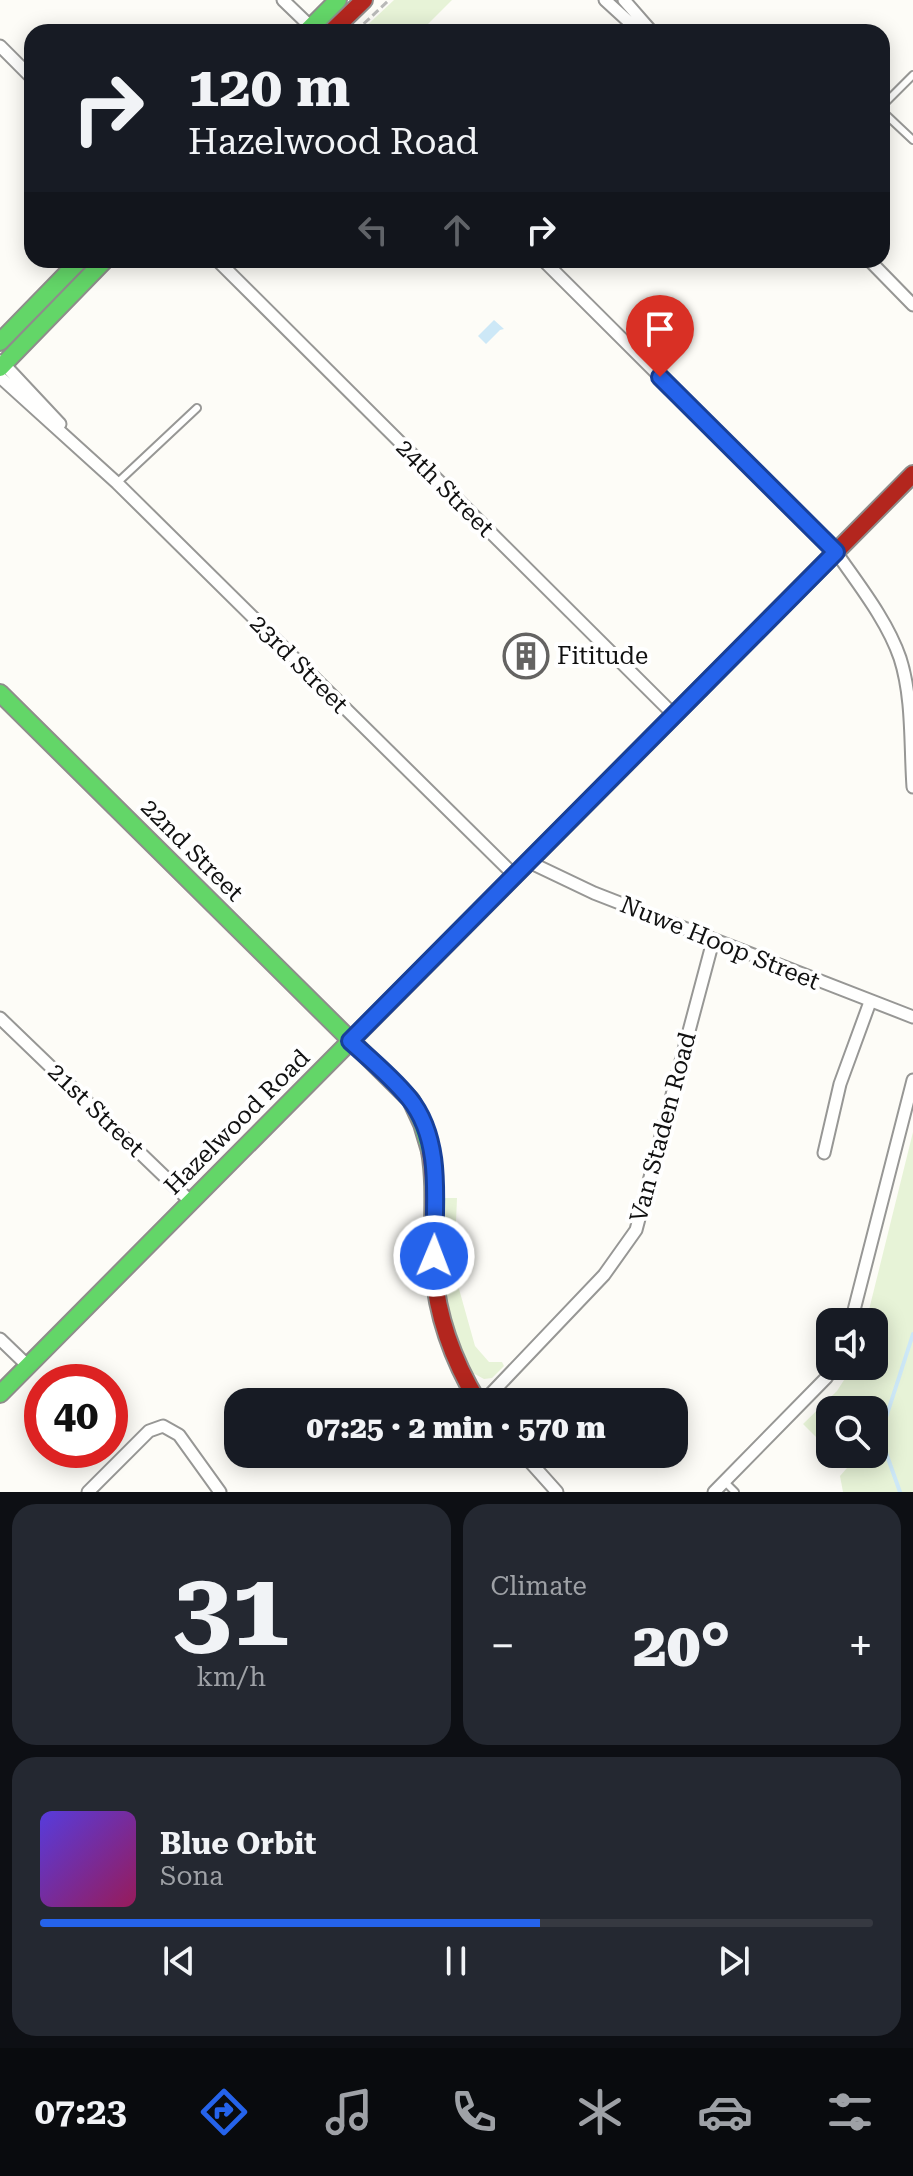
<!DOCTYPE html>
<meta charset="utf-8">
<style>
:root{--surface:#171b24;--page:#242831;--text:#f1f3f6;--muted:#9ea1a6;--line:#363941;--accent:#2563eb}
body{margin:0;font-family:"Roboto Serif",serif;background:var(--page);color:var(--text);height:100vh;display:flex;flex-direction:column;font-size:30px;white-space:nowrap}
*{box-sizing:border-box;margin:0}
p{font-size:26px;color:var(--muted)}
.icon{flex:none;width:44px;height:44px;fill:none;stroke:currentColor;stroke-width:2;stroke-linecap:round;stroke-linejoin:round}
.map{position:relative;height:1492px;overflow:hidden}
.details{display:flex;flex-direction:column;gap:12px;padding:12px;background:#0d0f14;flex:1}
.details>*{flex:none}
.hud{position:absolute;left:24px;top:24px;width:866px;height:244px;border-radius:24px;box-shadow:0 4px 20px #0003;background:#171b24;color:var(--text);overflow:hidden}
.buttons{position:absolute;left:816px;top:1308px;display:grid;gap:16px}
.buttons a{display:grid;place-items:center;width:72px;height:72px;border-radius:16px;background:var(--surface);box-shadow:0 4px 20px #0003;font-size:40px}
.speed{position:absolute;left:24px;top:1364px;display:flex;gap:16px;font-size:40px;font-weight:700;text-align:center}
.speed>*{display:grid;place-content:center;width:104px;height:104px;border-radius:50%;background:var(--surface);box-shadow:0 4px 20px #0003;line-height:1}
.speed .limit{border:12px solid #d22;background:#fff;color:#111}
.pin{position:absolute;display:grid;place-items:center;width:68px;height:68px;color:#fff;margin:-82px -34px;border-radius:50% 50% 50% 0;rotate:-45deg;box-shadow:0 0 8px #0007}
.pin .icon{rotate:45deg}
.me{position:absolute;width:88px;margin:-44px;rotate:1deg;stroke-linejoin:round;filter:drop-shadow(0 0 6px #0008)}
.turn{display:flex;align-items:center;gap:28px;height:168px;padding:0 32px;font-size:36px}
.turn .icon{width:104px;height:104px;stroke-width:2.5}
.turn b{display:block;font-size:56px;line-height:68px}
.lanes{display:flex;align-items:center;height:76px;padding:0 32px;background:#0003;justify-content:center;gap:40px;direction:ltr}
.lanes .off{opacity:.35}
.big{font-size:60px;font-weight:800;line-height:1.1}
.details .tile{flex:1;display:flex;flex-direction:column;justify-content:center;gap:12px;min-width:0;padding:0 28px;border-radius:24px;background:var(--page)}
.details .dial{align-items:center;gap:0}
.dial b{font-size:104px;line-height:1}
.song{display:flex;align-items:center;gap:24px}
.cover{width:96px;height:96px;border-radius:12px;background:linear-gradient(135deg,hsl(250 70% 55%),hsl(330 70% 35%))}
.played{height:8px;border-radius:4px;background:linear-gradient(90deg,var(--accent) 60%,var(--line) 60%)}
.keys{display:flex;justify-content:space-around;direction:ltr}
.heat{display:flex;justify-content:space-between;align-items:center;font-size:44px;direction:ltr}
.details .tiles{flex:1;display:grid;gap:12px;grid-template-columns:1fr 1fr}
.tile:last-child{grid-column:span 2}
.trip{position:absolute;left:224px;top:1388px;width:464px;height:80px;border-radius:24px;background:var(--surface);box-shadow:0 4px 20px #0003;font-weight:800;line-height:80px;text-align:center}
.dock{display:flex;height:128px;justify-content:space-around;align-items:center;background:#090b0e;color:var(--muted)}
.dock .icon{width:56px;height:56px}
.dock .current{color:var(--accent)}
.dock b{font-size:36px;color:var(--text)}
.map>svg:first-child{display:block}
.green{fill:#e7f3d7}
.water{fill:#cde8f7}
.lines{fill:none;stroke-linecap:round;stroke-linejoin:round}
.stream{stroke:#cde8f7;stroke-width:4}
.lane-casing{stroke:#979795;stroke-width:10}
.street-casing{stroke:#979795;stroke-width:15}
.fast-casing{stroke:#8e8d8b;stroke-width:20}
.jam-casing{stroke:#8e8d8b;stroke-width:20}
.path{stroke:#b9b9b8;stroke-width:3;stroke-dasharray:8 4;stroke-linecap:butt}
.lane{stroke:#fffffe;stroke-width:6}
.street{stroke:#fffffe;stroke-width:11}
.fast{stroke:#63d668;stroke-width:16}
.jam{stroke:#b3261e;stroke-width:16}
.route-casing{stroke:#184099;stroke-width:20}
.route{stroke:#2563eb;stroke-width:14}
.labels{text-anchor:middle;stroke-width:8;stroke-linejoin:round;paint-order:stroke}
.street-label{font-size:24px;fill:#111;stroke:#fff}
.poi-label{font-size:24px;fill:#111;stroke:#fff;text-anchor:start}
</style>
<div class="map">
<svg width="913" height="1492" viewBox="0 0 913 1492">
<rect width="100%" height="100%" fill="#fdfcf7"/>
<path class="green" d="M 394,0 L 452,0 L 420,32 L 360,32 Z
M 913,1132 L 913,1492 L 843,1492 L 840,1476 L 847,1468 L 833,1454 L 874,1454 L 874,1410 L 830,1410 L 830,1451 L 803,1424 L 837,1391 L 853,1366 L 874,1366 L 874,1322 L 866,1322 Z
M 445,1198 L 457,1198 L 454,1271 L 475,1346 L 489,1362 L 502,1362 L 504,1366 L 492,1378 L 484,1379 L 471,1372 L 452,1326 L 445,1298 Z"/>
<path class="water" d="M 494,320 L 504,329 L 500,330 L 486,344 L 478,336 Z"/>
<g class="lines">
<path class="stream" d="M 900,1492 L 880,1436 L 913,1334"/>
<g class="lane-casing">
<path id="lane" d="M 882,106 L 913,75
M 882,111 L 913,140
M 117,483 L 197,408
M 724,1481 L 735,1492"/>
</g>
<g class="street-casing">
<path id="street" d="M 283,0 L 311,27
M 605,0 L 640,32
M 624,0 L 652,32
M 0,46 L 32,78
M 217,260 L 674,715
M 543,260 L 836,552 C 858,584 887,620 900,658 C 913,698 910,745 913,787
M 869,260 L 913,305
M 1,361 L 60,424
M 0,377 L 117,483 L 515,876
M 529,862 L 594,893 L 913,1017
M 0,1018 L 191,1202
M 824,1153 L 840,1084 L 870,1002
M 851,1322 L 913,1080
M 0,1339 L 28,1366
M 483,1402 L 604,1275 L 636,1230 L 713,941
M 523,1454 L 557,1492
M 88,1492 L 149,1431 L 163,1426 L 179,1435 L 220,1492
M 714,1492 L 826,1378 L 834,1366"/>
</g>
<g class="fast-casing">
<path id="fast" d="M 306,32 L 338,0
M 0,342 L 80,260
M 0,368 L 105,260
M 0,693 L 411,1100 L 422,1124 L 430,1151
M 0,1394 L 700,689"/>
</g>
<g class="jam-casing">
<path id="jam" d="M 331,32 L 364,0
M 700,689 L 913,474
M 430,1151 C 436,1186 432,1221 433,1256 C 434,1309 451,1357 478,1402"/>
</g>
<path class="path" d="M 355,32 L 389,0"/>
<use href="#lane" class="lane"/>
<use href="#street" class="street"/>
<use href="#fast" class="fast"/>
<use href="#jam" class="jam"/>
</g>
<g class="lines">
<g class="route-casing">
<path id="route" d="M 434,1256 C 434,1204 444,1141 409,1098 C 392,1077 370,1059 350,1041 L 836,552 L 660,377"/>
</g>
<use href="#route" class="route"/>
</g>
<defs>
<g id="building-ring" transform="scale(2.3)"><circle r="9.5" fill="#fff" stroke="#646362" stroke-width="1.5"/><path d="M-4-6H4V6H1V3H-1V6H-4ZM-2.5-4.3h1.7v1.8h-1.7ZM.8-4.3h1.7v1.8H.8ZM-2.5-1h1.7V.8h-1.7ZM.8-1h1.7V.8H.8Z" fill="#646362"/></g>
</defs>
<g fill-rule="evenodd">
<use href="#building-ring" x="526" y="656"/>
</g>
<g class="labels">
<g class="street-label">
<text transform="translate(445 488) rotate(45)" y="8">24th Street</text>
<text transform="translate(299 664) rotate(45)" y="8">23rd Street</text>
<text transform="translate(192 850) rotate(45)" y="8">22nd Street</text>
<text transform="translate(720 943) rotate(22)" y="8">Nuwe Hoop Street</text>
<text transform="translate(96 1110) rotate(44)" y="8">21st Street</text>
<text transform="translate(237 1122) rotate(-45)" y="8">Hazelwood Road</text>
<text transform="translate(663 1127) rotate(-75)" y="8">Van Staden Road</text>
</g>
<g class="poi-label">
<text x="557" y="664">Fititude</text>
</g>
</g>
</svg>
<div class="buttons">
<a><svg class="icon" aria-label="sound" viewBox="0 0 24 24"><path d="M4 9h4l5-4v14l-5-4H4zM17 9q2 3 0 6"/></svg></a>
<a><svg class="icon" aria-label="search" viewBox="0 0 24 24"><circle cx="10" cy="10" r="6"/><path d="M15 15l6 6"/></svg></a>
</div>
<div class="speed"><div class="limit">40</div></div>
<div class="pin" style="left:660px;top:377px;background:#d93025"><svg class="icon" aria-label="arrive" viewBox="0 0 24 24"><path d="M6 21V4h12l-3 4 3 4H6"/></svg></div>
<svg class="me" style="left:434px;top:1256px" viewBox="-20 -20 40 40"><circle r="17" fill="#2563eb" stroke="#fff" stroke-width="3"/><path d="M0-11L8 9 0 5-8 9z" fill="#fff"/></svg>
<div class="trip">07:25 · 2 min · 570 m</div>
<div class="hud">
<div class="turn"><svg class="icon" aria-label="right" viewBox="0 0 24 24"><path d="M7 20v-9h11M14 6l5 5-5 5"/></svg><div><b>120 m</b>Hazelwood Road</div></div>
<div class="lanes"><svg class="icon off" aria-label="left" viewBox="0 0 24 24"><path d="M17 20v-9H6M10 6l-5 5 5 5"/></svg><svg class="icon off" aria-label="ahead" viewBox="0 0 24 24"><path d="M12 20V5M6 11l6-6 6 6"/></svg><svg class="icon" aria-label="right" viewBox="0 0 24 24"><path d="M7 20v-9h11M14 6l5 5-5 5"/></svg></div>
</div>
</div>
<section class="details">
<div class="tiles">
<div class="tile dial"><b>31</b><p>km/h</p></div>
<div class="tile"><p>Climate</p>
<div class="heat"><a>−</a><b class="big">20°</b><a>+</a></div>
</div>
<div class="tile">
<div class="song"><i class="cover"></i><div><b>Blue Orbit</b><p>Sona</p></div></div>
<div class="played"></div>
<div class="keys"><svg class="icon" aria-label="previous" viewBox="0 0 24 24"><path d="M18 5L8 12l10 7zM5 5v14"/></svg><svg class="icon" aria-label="pause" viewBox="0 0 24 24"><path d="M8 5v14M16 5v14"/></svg><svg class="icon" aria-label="next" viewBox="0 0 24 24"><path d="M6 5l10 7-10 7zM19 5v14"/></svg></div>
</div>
</div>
</section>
<nav class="dock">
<b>07:23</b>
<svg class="icon current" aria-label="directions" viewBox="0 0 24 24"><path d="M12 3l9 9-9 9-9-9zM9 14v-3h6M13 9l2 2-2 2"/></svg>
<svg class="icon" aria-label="music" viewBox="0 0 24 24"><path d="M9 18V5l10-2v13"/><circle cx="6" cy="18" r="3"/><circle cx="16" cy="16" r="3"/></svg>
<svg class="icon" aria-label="phone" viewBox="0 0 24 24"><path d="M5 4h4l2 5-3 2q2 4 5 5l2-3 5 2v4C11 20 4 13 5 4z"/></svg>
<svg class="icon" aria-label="climate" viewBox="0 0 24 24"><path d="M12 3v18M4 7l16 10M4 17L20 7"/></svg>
<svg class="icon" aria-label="car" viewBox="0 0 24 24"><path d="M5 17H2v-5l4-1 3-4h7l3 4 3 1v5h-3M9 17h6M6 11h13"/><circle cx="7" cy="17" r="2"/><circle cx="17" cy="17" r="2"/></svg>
<svg class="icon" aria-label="filters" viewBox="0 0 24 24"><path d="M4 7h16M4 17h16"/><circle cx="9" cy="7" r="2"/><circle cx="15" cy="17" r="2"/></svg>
</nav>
